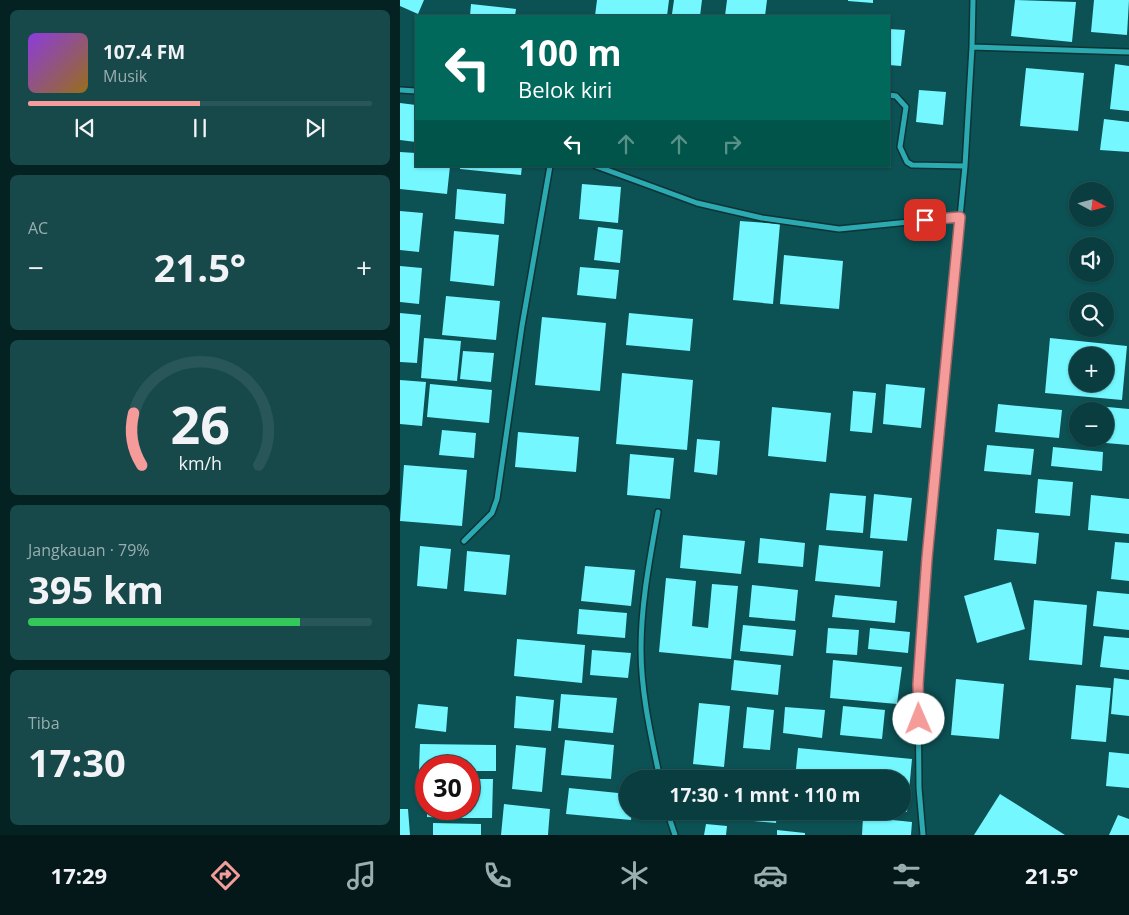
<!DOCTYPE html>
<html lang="id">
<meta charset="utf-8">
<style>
:root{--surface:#093d3f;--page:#17484a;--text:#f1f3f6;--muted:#99aeb0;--line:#295659;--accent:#f59b9a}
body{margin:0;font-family:"Open Sans",sans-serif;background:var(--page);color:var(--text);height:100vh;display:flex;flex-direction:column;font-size:19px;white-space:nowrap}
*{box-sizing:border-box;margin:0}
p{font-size:16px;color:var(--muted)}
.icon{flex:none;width:28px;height:28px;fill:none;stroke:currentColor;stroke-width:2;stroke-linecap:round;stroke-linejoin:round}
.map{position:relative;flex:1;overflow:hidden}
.panel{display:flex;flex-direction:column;gap:10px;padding:10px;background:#052223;width:400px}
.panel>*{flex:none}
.hud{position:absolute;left:15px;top:15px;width:475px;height:152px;border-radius:0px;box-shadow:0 1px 4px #0004,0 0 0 1px var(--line);background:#00695c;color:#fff;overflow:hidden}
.needle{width:32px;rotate:97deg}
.tools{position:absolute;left:669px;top:182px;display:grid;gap:10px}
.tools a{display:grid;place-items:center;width:45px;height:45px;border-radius:50%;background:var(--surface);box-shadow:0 1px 4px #0004,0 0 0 1px var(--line);font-size:25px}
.speed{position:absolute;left:15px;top:755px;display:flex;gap:10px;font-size:25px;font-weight:700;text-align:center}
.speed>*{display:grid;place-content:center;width:65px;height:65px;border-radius:50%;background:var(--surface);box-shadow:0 1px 4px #0004,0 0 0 1px var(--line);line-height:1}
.speed .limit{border:8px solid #d22;background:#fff;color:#111}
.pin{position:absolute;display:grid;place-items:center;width:42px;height:42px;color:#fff;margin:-21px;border-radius:10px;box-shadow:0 2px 8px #0006}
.me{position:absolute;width:55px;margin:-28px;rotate:359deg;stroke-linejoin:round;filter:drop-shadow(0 0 4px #0008)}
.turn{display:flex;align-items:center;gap:18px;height:105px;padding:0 20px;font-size:22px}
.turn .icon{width:65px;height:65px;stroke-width:2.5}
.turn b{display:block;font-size:35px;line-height:42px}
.lanes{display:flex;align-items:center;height:48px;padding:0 20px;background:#0003;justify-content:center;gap:25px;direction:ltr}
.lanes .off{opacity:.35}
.big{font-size:38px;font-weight:700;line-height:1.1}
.panel .card{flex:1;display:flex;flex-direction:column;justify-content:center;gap:8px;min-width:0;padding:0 18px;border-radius:8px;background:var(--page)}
.panel .dial{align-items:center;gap:0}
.dial svg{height:130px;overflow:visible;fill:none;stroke:var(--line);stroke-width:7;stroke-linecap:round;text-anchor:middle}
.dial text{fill:var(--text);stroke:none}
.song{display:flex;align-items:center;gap:15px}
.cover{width:60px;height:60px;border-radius:8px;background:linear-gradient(135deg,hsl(270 70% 55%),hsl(40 70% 35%))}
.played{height:5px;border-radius:2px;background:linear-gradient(90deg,var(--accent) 50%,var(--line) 50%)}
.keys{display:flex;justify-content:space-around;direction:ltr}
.heat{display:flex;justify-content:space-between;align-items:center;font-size:28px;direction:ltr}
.charge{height:8px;border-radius:4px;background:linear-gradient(90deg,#34c759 79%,var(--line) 0)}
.trip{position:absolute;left:219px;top:770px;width:292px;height:50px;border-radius:25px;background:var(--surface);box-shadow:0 1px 4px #0004,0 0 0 1px var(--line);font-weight:700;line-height:50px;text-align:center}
.menu{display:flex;height:80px;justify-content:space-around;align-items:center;background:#041819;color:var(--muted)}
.menu .icon{width:35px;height:35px}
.menu .current{color:var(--accent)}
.menu b{font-size:22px;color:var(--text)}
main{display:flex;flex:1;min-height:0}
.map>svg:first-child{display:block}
.building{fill:#74f7ff;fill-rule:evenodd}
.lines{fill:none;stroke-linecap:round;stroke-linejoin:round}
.minor-casing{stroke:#0d3335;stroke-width:8}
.minor{stroke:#2baab1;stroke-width:5}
.route-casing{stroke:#9f6564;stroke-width:12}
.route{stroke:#f59b9a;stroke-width:9}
</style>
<main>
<section class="panel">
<div class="card">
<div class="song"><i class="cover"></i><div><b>107.4 FM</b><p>Musik</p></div></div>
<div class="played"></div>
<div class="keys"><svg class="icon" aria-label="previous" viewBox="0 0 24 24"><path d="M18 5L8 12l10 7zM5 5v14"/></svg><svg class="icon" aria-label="pause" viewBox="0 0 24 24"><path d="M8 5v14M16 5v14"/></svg><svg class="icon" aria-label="next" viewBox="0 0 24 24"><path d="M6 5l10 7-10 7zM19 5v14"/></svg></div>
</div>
<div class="card"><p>AC</p>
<div class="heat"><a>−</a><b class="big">21.5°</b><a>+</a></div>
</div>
<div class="card dial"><svg viewBox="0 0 100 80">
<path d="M14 69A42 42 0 1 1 86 69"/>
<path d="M14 69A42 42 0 0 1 9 37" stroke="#f59b9a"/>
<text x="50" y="56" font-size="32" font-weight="700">26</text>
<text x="50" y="72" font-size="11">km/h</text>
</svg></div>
<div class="card"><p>Jangkauan · 79%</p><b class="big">395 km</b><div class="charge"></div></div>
<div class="card"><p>Tiba</p><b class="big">17:30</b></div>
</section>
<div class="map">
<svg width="729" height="835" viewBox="0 0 729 835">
<rect width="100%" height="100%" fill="#0c5154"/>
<path class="building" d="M 0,0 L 24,0 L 18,14 L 0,6 Z
M 197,0 L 269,0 L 267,16 L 195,16 Z
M 274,0 L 302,0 L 300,16 L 272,14 Z
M 327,0 L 367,0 L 365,16 L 325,16 Z
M 448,0 L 473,0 L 473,3 L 448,1 Z
M 615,0 L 676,2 L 672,42 L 611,36 Z
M 694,0 L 729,0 L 727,35 L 691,32 Z
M 71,4 L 116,9 L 115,16 L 70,16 Z
M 489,29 L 505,30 L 501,66 L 489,65 Z
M 715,64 L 729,66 L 729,111 L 710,109 Z
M 626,68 L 684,73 L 678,131 L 620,126 Z
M 519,90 L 546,92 L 543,125 L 516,122 Z
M 0,103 L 16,105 L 16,142 L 0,140 Z
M 704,119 L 729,122 L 729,152 L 700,150 Z
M 0,152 L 16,153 L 16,166 L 50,166 L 47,194 L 0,189 Z
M 60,166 L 122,166 L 121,175 L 60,169 Z
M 182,184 L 221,187 L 218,223 L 179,219 Z
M 57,189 L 106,194 L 104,224 L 55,219 Z
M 0,211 L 23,213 L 19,252 L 0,250 Z
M 340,221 L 380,224 L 373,304 L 333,300 Z
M 198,227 L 223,230 L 220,263 L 194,260 Z
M 54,231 L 99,235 L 94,286 L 50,281 Z
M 384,255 L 443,261 L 439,309 L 380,304 Z
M 0,266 L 22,268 L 19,304 L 0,302 Z
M 180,267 L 219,270 L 216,299 L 177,295 Z
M 46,296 L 100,301 L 96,340 L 42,335 Z
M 0,313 L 21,315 L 17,363 L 0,362 Z
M 229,313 L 293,319 L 290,351 L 226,345 Z
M 142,317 L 206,323 L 200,391 L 135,385 Z
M 24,338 L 61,341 L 57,381 L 21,378 Z
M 650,338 L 727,346 L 722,400 L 645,393 ZM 678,356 L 705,356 L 705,384 L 678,384 Z
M 63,351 L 94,353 L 91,382 L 60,379 Z
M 222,373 L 293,380 L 287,450 L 216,444 Z
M 0,380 L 26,382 L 22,426 L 0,424 Z
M 30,384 L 92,390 L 89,423 L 27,417 Z
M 486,384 L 525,388 L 521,428 L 483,424 Z
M 453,391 L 476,393 L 472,433 L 450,431 Z
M 598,404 L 662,410 L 659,438 L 595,432 Z
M 697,406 L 729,409 L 729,445 L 694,442 L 694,439 L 705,439 L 705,411 L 697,411 Z
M 372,407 L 431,413 L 426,462 L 368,456 Z
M 42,430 L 76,433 L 74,458 L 39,455 Z
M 118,432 L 179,437 L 176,472 L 115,467 Z
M 297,439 L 320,441 L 317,475 L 294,472 Z
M 587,445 L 634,449 L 631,475 L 584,471 Z
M 653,447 L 703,452 L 702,471 L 651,466 Z
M 230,454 L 274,458 L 270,499 L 227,495 Z
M 4,465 L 67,470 L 62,526 L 0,521 Z
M 638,479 L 673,482 L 670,516 L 635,513 Z
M 430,493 L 466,496 L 463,533 L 426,530 Z
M 474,494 L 512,498 L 507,541 L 470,538 Z
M 691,495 L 729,499 L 729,534 L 688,530 Z
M 597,529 L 639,533 L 636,564 L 594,560 Z
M 283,535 L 345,541 L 341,574 L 280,568 Z
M 360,538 L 405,543 L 403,567 L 358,563 Z
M 715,542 L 729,543 L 729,581 L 711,579 Z
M 419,545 L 483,551 L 480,587 L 415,581 Z
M 20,546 L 51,549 L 47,589 L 17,586 Z
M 67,551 L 110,555 L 106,595 L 64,591 Z
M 185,566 L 235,570 L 231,606 L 181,601 Z
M 266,578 L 296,581 L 292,626 L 308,628 L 312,584 L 338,586 L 331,659 L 259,652 Z
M 611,582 L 625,629 L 577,643 L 564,596 Z
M 352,585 L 398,590 L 395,621 L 349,617 Z
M 697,591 L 729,594 L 729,630 L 693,626 Z
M 435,595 L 497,601 L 495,623 L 432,617 Z
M 634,600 L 687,605 L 682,665 L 629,660 Z
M 179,609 L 227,613 L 225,638 L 177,634 Z
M 343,625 L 396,630 L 393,656 L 340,651 Z
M 428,628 L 459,630 L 457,655 L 426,653 Z
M 470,628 L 510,632 L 508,653 L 468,649 Z
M 704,636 L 729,638 L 729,670 L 700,667 Z
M 117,639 L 185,645 L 182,683 L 114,676 Z
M 192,650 L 231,653 L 228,678 L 190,675 Z
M 334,660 L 381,665 L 378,695 L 331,690 Z
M 433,660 L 502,667 L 497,704 L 430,698 Z
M 714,678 L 729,680 L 729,716 L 711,714 Z
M 556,679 L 604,684 L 599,739 L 551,735 Z
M 676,685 L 711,688 L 706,742 L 671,739 Z
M 161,694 L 217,698 L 213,733 L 158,728 Z
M 116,696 L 154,700 L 151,731 L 114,728 Z
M 299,703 L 330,706 L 324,767 L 293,764 Z
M 18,704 L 48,707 L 46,732 L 15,728 Z
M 443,706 L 485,710 L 482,739 L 440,735 Z
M 347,707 L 374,710 L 370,750 L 343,748 Z
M 385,707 L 425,710 L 422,738 L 383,733 Z
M 165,740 L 214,745 L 211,779 L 161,775 Z
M 20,744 L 96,745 L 96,771 L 69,771 L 69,766 L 26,766 L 26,770 L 19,770 Z
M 116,745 L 146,748 L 142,792 L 112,789 Z
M 398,748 L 512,759 L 507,812 L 502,811 L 502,779 L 395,779 Z
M 709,752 L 729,754 L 729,788 L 706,786 Z
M 347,776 L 368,777 L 368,779 L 347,779 Z
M 69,779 L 93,779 L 92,818 L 55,818 L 55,809 L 69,809 Z
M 169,788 L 228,794 L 228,811 L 232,811 L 231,820 L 166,814 Z
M 600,794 L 665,835 L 574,835 Z
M 104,804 L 150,809 L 148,835 L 101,835 Z
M 0,809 L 8,809 L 10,835 L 0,835 Z
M 27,809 L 51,809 L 51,818 L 27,817 Z
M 344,811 L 377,811 L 376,823 L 343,820 Z
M 718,815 L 729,819 L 729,835 L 709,835 Z
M 463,817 L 512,822 L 511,835 L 462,835 Z
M 33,823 L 81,824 L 81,835 L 33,835 Z
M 306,824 L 327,826 L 326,835 L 304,835 Z
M 377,830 L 405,833 L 405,835 L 377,835 Z"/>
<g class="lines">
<g class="minor-casing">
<path id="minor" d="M 572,47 L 729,52
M 0,90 L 16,91
M 489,95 L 496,96 L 506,107 L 500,147 L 507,162 L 512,165 L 565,166
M 196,166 L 297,203 L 362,218 L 439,229 L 559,217
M 258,512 C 250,558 241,603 241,649 C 241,693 251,736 260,779
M 64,541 L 92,513 L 97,499 L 122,326 L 150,166
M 267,811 L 275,835
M 523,835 L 519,788 L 518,684 L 527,558 L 565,166 L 572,47 L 573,0"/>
</g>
<use href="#minor" class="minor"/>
</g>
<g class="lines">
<g class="route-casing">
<path id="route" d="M 519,719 L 518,684 L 527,558 L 560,217 L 525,220"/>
</g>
<use href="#route" class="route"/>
</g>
</svg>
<div class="tools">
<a><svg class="needle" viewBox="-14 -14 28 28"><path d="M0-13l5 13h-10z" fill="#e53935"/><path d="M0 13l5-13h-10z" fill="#99aeb0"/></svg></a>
<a><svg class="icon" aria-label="sound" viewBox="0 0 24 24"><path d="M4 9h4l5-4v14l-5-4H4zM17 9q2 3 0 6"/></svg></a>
<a><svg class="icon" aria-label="search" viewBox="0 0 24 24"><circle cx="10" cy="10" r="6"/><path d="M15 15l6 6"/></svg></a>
<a>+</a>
<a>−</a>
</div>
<div class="speed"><div class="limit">30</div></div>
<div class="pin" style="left:525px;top:220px;background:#d93025"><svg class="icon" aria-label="arrive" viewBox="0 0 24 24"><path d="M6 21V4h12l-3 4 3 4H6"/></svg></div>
<svg class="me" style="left:519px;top:719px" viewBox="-20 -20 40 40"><circle r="19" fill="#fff"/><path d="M0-13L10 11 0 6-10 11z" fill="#f59b9a"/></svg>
<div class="trip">17:30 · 1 mnt · 110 m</div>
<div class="hud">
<div class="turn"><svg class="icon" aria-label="left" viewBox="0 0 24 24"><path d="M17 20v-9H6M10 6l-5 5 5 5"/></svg><div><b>100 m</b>Belok kiri</div></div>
<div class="lanes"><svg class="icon" aria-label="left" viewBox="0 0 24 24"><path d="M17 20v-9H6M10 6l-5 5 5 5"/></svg><svg class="icon off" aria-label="ahead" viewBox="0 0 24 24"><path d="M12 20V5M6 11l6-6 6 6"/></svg><svg class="icon off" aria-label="ahead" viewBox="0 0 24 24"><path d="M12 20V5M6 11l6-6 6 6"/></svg><svg class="icon off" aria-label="right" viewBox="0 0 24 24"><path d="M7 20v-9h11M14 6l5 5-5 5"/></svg></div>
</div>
</div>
</main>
<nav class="menu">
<b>17:29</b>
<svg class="icon current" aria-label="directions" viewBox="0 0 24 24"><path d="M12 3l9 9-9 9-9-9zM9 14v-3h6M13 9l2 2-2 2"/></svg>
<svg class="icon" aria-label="music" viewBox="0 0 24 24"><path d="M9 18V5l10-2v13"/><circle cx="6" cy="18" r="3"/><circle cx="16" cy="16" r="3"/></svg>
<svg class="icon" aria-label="phone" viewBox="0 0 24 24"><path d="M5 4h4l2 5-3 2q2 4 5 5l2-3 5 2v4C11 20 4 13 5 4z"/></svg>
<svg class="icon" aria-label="climate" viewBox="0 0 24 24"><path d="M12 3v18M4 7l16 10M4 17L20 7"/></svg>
<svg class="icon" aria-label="car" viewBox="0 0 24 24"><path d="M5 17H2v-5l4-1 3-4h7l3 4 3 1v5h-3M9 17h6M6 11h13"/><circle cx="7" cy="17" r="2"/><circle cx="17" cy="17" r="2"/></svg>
<svg class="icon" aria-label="filters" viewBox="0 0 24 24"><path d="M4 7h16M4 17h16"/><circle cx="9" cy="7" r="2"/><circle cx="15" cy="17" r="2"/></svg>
<b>21.5°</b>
</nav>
